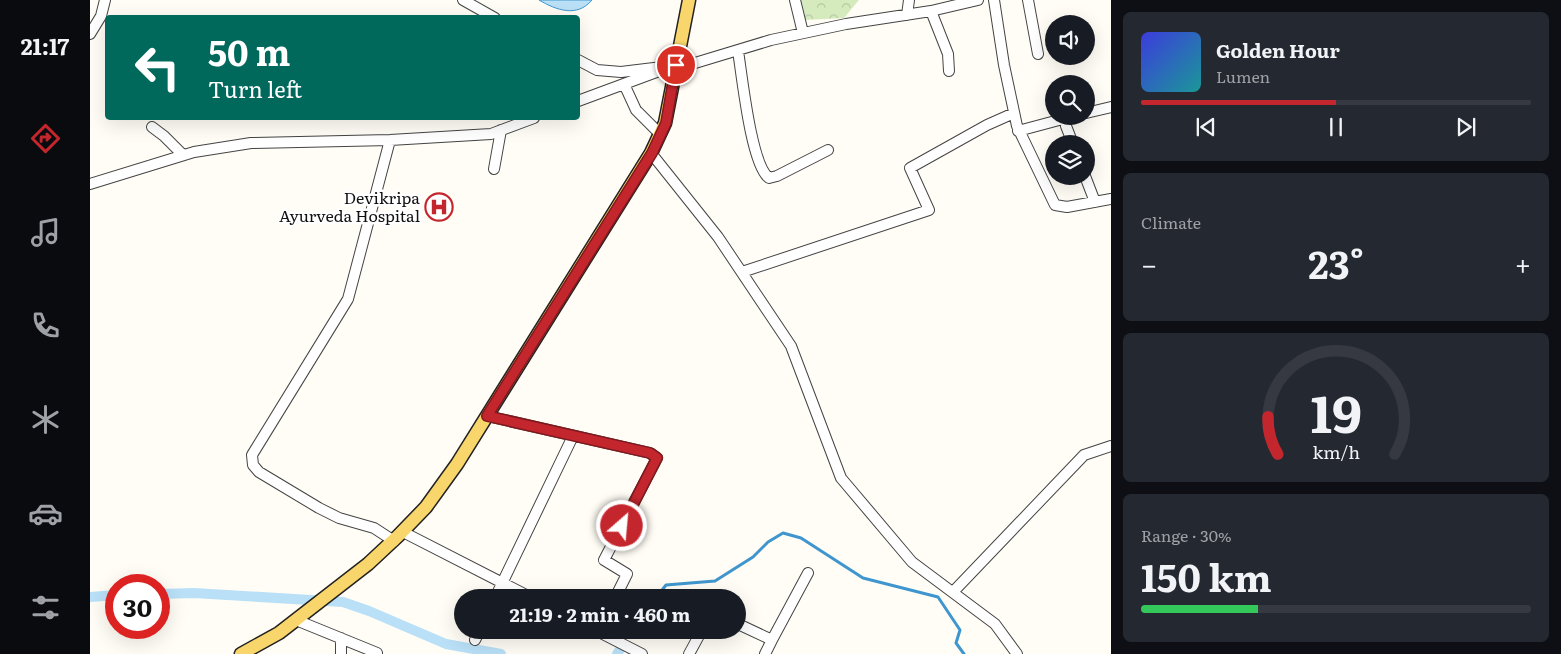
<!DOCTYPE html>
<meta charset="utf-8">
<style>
:root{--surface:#171b24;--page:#242831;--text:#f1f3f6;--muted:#9ea1a6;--line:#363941;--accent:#c4262e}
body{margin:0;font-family:Literata,serif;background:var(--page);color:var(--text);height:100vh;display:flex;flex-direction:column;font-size:19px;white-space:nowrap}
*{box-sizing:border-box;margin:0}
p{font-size:16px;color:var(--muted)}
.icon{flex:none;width:28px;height:28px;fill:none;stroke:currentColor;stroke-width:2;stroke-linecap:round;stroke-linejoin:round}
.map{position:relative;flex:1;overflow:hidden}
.panel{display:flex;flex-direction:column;gap:12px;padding:12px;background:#0d0f14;width:450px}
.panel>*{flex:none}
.top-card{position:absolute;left:15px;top:15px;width:475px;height:105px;border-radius:5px;box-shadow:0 5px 20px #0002;background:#00695c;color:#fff;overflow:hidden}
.tools{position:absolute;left:955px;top:15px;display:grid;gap:10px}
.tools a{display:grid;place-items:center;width:50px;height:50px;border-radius:50%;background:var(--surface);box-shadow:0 5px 20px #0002;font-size:25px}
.speed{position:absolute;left:15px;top:574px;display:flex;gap:10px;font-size:25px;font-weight:700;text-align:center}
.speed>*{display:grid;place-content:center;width:65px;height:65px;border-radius:50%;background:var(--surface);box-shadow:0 5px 20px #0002;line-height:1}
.speed .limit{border:8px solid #d22;background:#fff;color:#111}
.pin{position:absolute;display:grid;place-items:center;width:42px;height:42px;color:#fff;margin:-21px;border:2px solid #fff;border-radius:50%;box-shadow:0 1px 5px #0007}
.me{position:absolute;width:55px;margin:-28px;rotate:27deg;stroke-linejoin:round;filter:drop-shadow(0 0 4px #0008)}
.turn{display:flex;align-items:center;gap:18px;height:105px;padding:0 20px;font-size:22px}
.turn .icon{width:65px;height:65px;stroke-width:2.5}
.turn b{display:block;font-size:35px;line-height:42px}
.big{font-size:38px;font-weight:700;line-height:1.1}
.panel .card{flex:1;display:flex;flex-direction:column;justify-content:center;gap:8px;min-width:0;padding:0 18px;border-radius:8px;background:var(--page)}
.panel .dial{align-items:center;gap:0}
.dial svg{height:130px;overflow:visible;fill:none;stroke:var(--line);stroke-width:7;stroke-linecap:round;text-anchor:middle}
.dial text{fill:var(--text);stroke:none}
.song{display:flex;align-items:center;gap:15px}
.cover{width:60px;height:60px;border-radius:8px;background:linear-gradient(135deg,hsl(240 70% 55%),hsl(180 70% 35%))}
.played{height:5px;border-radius:2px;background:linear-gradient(90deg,var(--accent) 50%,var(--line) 50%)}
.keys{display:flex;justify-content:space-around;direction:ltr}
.heat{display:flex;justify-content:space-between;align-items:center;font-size:28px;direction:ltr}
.charge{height:8px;border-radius:4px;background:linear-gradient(90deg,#34c759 30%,var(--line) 0)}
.trip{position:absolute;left:364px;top:589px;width:292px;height:50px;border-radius:25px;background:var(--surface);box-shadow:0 5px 20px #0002;font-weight:700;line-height:50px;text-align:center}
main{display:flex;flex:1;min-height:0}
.menu{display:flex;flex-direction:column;width:90px;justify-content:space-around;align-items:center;background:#090b0e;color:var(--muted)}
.menu .icon{width:35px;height:35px}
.menu .current{color:var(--accent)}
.menu b{font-size:22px;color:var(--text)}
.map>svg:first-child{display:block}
.park{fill:url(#park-crowns)}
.water{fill:#b9e0f7;stroke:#3f96cf}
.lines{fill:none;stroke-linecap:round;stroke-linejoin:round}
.stream{stroke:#3f96cf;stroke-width:3}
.canal{stroke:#b9e0f7;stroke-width:10}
.minor-casing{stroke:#444;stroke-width:12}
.major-casing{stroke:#222;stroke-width:15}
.minor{stroke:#fff;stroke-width:10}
.major{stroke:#f9d66b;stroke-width:12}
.route-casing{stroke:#7f191e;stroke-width:12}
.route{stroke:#c4262e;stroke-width:9}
.labels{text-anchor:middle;stroke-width:5;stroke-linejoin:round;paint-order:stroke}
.poi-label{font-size:16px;fill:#111;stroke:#fff;text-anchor:end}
</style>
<main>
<nav class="menu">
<b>21:17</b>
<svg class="icon current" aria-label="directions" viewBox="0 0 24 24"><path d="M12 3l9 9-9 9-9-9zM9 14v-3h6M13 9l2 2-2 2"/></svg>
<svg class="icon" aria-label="music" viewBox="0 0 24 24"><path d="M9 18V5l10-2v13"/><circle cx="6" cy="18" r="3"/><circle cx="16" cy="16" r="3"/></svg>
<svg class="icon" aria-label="phone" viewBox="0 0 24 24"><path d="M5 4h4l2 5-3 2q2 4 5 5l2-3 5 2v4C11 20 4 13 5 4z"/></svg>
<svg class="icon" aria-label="climate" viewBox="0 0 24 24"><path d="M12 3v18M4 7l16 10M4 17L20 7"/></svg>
<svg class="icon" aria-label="car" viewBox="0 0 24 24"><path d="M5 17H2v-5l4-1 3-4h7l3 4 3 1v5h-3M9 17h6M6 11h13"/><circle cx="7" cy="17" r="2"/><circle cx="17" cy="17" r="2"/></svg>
<svg class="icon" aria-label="filters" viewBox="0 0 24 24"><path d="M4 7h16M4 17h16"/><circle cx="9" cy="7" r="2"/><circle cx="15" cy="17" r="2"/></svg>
</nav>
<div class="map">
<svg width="1021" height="654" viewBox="0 0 1021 654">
<defs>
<pattern id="park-crowns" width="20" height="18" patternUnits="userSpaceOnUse" patternTransform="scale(1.25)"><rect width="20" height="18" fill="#d5ebbd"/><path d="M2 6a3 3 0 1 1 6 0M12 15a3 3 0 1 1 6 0" fill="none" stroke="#b6c8a1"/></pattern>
</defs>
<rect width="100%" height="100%" fill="#fffdf5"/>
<path class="park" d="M 710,0 L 769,0 L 754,18 L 715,20 Z"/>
<path class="water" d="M 449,0 L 502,0 C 487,18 466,10 449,0 Z"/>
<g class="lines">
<path class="stream" d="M 566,598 L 576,585 L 625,581 L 663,557 L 678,542 L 693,533 L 711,538 L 773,578 L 848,597 L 870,630 L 866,643 L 874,654
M 535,637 L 539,630"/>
<path class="canal" d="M 69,594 L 104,593 L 253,602 L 279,611 L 356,644 L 411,654
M 0,597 L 26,595
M 527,654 L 529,651"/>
<g class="minor-casing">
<path id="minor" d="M 373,0 L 405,18
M 705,0 L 713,33
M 904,0 L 914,65 L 927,126 L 965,205 L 977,207 L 1021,199
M 938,0 L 948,54
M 841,11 L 858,54 L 859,71
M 817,15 L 819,0
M 0,34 L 11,16 L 15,0
M 648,51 C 652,75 661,165 679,178 L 687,176 L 738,150
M 488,60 L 507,70 L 531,72 L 605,63 L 681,40 L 756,24 L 841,11 L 888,0
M 534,84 L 546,110 L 570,134
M 488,101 L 569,71
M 996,113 L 1021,107
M 976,126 L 983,144
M 62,127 L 74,136 L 93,155
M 928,131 L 984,116
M 300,140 L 258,299 L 162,455 L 163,465 L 169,472 L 229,508 L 249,518 L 284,528 L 304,541
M 561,153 L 628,237 L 701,346 L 751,478 L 822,562 L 905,624 L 927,654
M 404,169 L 411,130
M 995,176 L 1005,202
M 0,184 L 104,152 L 161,143 L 300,140 L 401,134 L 444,118
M 652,272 L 839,210 L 820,168 L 897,125 L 924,113
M 397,416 L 560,453 L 567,458 L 514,560 L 537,574 L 525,598
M 313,532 L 442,598
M 863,592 L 994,455 L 1021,446
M 405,598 L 483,436
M 206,620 L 287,653
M 648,624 L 682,640 L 675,654
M 507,631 L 552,654
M 251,638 L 251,654
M 385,640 L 390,630
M 682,640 L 718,573
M 599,654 L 612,630"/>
</g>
<g class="major-casing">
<path id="major" d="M 151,654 L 189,633 L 278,564 L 308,536 L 336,507 L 367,464 L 561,153 L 575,123 L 599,0"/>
</g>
<use href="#minor" class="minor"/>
<use href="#major" class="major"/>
</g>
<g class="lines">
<g class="route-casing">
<path id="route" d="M 532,526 L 567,458 L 560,453 L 397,416 L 562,153 L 576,123 L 586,65"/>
</g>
<use href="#route" class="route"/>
</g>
<defs>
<g id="hospital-ring" transform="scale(1.4375)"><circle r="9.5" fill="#fff" stroke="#c4262e" stroke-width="1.5"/><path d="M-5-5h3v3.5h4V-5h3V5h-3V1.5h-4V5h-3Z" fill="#c4262e"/></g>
</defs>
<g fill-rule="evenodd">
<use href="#hospital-ring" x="349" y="207"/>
</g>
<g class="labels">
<g class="poi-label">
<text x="330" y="204">Devikripa<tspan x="330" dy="18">Ayurveda Hospital</tspan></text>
</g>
</g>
</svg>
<div class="tools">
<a><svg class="icon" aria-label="sound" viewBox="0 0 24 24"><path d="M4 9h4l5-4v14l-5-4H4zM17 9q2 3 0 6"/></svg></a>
<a><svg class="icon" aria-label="search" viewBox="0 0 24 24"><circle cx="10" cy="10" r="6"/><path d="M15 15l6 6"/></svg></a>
<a><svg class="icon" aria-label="layers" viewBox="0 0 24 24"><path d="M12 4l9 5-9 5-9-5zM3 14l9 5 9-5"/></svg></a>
</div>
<div class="speed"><div class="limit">30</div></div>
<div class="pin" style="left:586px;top:65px;background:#d93025"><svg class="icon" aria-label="arrive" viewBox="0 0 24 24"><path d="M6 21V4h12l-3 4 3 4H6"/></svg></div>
<svg class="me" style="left:532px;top:526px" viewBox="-20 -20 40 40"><circle r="17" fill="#c4262e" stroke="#fff" stroke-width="3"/><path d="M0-11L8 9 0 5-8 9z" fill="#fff"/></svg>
<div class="trip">21:19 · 2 min · 460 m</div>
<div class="top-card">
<div class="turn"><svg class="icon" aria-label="left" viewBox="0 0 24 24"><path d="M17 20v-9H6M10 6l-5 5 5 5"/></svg><div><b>50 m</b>Turn left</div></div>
</div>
</div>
<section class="panel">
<div class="card">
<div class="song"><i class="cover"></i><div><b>Golden Hour</b><p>Lumen</p></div></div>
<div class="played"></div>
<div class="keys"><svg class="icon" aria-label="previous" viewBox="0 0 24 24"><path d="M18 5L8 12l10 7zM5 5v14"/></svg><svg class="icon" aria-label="pause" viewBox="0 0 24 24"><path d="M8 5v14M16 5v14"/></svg><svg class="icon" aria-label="next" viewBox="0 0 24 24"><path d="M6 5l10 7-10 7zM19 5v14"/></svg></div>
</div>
<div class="card"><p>Climate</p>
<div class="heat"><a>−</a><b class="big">23°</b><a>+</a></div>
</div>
<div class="card dial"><svg viewBox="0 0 100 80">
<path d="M14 69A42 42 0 1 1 86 69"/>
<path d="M14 69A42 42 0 0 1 8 46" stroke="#c4262e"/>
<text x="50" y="56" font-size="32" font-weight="700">19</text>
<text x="50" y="72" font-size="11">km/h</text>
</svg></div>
<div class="card"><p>Range · 30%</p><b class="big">150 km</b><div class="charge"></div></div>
</section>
</main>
